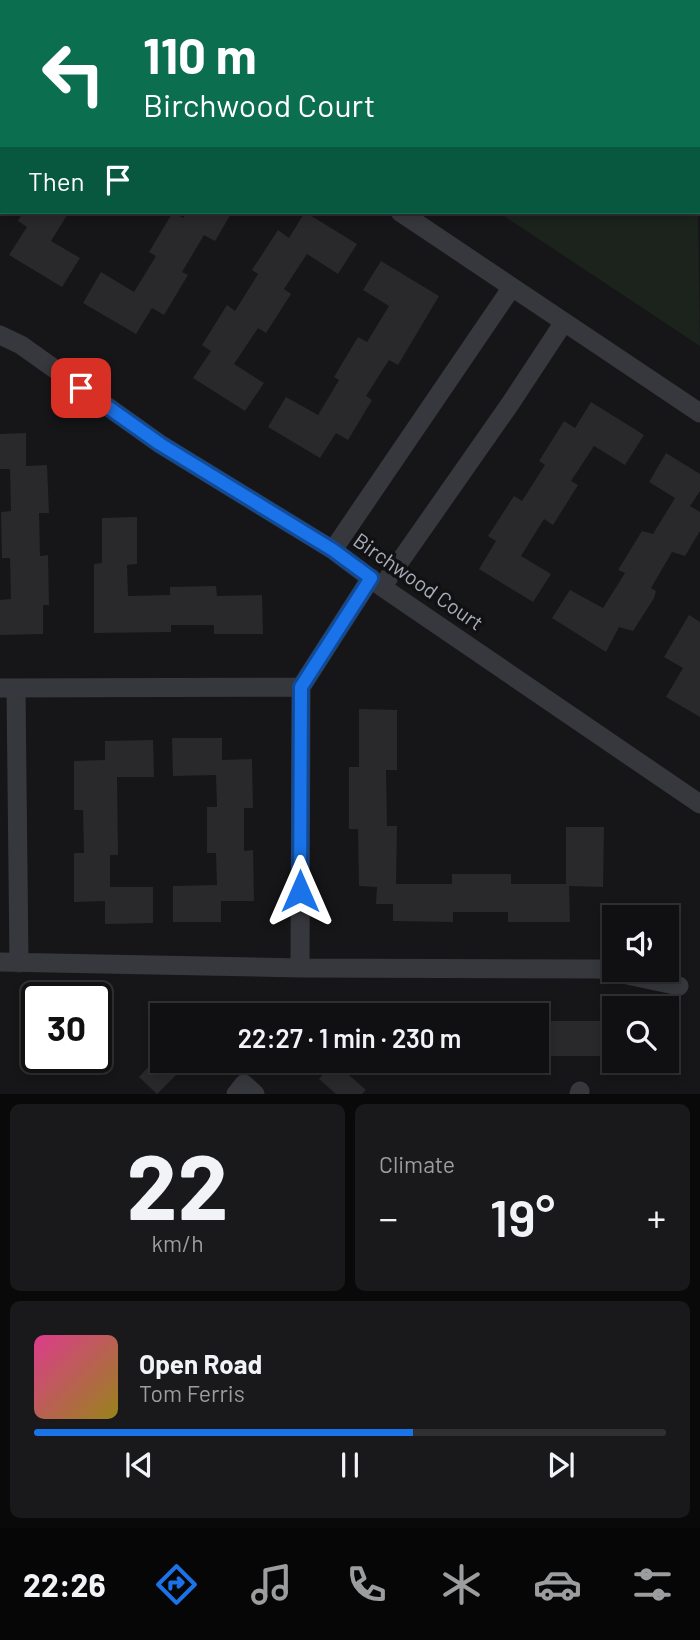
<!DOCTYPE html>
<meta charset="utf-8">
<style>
:root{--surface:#101012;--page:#19191b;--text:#f1f3f6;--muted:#9c9d9f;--line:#303032;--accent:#1a73e8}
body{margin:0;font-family:Barlow,sans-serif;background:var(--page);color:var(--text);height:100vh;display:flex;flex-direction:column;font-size:26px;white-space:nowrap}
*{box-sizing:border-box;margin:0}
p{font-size:23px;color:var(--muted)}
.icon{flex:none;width:38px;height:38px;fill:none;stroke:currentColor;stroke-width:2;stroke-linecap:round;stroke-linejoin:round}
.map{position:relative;height:1094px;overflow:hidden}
.side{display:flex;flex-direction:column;gap:10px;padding:10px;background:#09090a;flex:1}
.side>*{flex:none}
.guide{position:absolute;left:0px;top:0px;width:700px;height:214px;box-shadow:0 4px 10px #0003,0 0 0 2px var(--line);background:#0b6e4f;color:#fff;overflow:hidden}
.buttons{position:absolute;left:602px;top:905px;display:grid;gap:14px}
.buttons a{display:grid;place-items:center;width:77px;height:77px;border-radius:0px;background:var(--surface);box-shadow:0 4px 10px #0003,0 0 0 2px var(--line);font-size:35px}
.speed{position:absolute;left:21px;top:982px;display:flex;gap:14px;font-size:35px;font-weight:700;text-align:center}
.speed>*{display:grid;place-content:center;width:91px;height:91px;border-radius:50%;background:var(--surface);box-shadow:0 4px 10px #0003,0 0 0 2px var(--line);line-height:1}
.speed .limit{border:4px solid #111;border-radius:10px;background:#fff;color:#111}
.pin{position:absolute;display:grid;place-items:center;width:60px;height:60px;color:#fff;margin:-30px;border-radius:14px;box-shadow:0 4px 10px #0006}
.me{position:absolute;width:77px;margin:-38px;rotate:0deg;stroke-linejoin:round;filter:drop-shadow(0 0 5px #0008)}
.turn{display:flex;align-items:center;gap:24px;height:147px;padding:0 28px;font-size:32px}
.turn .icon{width:91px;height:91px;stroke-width:2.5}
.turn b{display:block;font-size:49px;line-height:60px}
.then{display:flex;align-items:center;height:66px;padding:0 28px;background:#0003;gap:14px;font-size:26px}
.big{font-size:52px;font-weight:600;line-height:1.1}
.side .card{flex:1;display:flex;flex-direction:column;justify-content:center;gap:10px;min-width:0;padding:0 24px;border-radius:10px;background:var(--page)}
.side .dial{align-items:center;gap:0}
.dial b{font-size:91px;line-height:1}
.song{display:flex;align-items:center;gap:21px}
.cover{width:84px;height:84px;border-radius:10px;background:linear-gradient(135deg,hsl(330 70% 55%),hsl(50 70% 35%))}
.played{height:7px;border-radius:4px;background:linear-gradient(90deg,var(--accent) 60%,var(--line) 60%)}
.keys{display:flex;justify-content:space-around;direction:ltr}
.heat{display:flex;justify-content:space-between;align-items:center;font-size:38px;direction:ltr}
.side .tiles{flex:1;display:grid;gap:10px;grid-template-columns:1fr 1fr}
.card:last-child{grid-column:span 2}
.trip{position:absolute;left:150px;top:1003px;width:399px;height:70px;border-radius:0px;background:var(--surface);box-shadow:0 4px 10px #0003,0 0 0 2px var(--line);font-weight:600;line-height:70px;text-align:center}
.menu{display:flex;height:112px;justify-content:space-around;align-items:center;background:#060607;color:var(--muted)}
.menu .icon{width:49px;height:49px}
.menu .selected{color:var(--accent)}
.menu b{font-size:32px;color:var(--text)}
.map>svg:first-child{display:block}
.green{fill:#1c231d}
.building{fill:#29292c}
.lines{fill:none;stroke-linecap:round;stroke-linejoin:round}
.minor{stroke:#37383d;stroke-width:19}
.route-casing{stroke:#114b97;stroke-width:18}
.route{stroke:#1a73e8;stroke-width:12}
.labels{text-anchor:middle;stroke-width:7;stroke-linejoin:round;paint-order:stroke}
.street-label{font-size:21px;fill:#a8adb8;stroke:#111113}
</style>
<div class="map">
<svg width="700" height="1094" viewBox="0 0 700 1094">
<rect width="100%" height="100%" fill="#161618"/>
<path class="green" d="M 179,0 L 391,0 L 394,2 L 182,2 Z
M 698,207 L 700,346 L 498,212 L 698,212 Z"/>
<path class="building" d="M 23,212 L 69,212 L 51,241 L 80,258 L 62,287 L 9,255 L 27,227 L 18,221 Z
M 173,212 L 183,218 L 187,212 L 232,212 L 215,241 L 204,235 L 182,272 L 188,275 L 164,315 L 152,308 L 136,334 L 83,303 L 101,272 L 134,292 L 156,256 L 149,252 Z
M 305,212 L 357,244 L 338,274 L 307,254 L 284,289 L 291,294 L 266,333 L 258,328 L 234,364 L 264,383 L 245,411 L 193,378 L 211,351 L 202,345 L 227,305 L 235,311 L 258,274 L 252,270 L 278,230 L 289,238 Z
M 381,261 L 439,296 L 398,365 L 389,360 L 366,396 L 372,400 L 348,440 L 336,433 L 320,458 L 268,427 L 286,397 L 318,415 L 339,380 L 334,377 L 358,337 L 367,342 L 389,306 L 363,290 Z
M 591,402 L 644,435 L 625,465 L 594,446 L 571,481 L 578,485 L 553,525 L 544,519 L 521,556 L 551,574 L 533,602 L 479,569 L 496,541 L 488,536 L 514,496 L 522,501 L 545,465 L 539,461 L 564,421 L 575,428 Z
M 26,433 L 26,466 L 47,465 L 49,513 L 39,513 L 40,556 L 48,555 L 49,605 L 43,605 L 43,634 L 0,635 L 0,600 L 11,599 L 10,558 L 2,558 L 1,512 L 11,511 L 10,469 L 0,469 L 0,434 Z
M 666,453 L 700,474 L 700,491 L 690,506 L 700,512 L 700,531 L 685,556 L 672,552 L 651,588 L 656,591 L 654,598 L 633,631 L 619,627 L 606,652 L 552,618 L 570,590 L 603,608 L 625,573 L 618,570 L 642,531 L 653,534 L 675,498 L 649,482 Z
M 137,517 L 137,564 L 127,565 L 128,596 L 170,595 L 170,587 L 216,586 L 217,596 L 262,595 L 263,634 L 214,634 L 214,625 L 171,625 L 171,632 L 94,633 L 94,564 L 102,563 L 102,518 Z
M 689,615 L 700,622 L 700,717 L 666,697 L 683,668 L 664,657 Z
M 359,709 L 397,710 L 397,770 L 386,770 L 387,826 L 397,826 L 396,884 L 452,884 L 452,874 L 511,874 L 511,884 L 566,884 L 566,827 L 604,827 L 603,887 L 569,886 L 570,922 L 508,922 L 508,912 L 453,912 L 453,922 L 393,921 L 393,904 L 376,904 L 377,887 L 359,886 L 358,829 L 349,829 L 349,767 L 359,767 Z
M 172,738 L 222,738 L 222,760 L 252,759 L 253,808 L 244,808 L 244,851 L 253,850 L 254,901 L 221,901 L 221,922 L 173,922 L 173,886 L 217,885 L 216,853 L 207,853 L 207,807 L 217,807 L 216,775 L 173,776 Z
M 153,740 L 154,777 L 117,777 L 118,855 L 110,855 L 110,887 L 153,887 L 153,923 L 105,924 L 105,901 L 74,902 L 74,853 L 84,853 L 83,810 L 74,810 L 74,761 L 105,760 L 105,741 Z
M 550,1021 L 614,1021 L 614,1056 L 550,1056 Z
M 163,1051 L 163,1060 L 174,1060 L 182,1069 L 157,1094 L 139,1077 Z
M 334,1062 L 366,1090 L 362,1094 L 336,1094 L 319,1079 Z"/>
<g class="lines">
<path class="minor" d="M 85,0 L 87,2
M 466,0 L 469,2
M 0,138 L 2,136
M 698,164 L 700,165
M 400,212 L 700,413
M 0,335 L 21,345 L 160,444 L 333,550 L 382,587 L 700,804
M 333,550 L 512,287
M 382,587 L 510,404 L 564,322
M 0,688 L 301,687 L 371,578
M 16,688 L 19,963
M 0,962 L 300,968 L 599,969 L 679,986
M 300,968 L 301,687
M 236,1094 L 244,1084 L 255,1094
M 579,1094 L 580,1091"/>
</g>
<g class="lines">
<g class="route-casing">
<path id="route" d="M 81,388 L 160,444 L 333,550 L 371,578 L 301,687 L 300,891"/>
</g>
<use href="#route" class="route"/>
</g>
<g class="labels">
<g class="street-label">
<text transform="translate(418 582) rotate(35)" y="7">Birchwood Court</text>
</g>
</g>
</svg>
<div class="buttons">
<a><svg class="icon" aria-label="sound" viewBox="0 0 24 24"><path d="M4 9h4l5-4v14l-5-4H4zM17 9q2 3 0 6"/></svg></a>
<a><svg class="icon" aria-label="search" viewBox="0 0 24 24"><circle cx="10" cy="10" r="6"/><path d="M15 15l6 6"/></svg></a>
</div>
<div class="speed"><div class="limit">30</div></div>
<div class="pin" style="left:81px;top:388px;background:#d93025"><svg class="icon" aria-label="arrive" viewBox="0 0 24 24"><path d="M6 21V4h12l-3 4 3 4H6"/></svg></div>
<svg class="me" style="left:300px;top:891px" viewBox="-20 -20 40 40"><path d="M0-17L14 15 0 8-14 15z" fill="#1a73e8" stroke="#fff" stroke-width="4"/></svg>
<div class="trip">22:27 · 1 min · 230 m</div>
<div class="guide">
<div class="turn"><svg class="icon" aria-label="left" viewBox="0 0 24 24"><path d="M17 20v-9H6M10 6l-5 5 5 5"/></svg><div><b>110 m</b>Birchwood Court</div></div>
<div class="then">Then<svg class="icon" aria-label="arrive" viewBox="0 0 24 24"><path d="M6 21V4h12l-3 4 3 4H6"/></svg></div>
</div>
</div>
<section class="side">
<div class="tiles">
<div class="card dial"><b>22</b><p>km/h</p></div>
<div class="card"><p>Climate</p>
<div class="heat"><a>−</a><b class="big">19°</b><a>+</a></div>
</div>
<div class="card">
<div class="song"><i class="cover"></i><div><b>Open Road</b><p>Tom Ferris</p></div></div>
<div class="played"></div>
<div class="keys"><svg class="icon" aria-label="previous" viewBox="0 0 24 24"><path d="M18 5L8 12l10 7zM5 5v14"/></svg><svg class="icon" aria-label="pause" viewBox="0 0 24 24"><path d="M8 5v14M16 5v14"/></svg><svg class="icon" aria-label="next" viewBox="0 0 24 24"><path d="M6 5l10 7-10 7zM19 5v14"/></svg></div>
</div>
</div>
</section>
<nav class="menu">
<b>22:26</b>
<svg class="icon selected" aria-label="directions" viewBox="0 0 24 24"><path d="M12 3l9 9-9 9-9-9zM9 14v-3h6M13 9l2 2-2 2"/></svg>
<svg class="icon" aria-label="music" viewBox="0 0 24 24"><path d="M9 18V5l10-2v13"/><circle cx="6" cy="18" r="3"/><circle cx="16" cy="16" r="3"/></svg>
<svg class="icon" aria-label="phone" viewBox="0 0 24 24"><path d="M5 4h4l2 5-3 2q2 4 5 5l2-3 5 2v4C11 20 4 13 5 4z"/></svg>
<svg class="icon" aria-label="climate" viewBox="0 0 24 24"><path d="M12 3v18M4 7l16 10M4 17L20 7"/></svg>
<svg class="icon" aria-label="car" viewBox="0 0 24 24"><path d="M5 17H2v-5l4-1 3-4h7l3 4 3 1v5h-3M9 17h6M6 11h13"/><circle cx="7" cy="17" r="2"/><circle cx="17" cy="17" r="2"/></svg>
<svg class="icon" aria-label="filters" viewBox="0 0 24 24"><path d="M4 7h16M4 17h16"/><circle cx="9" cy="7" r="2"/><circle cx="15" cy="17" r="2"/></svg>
</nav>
